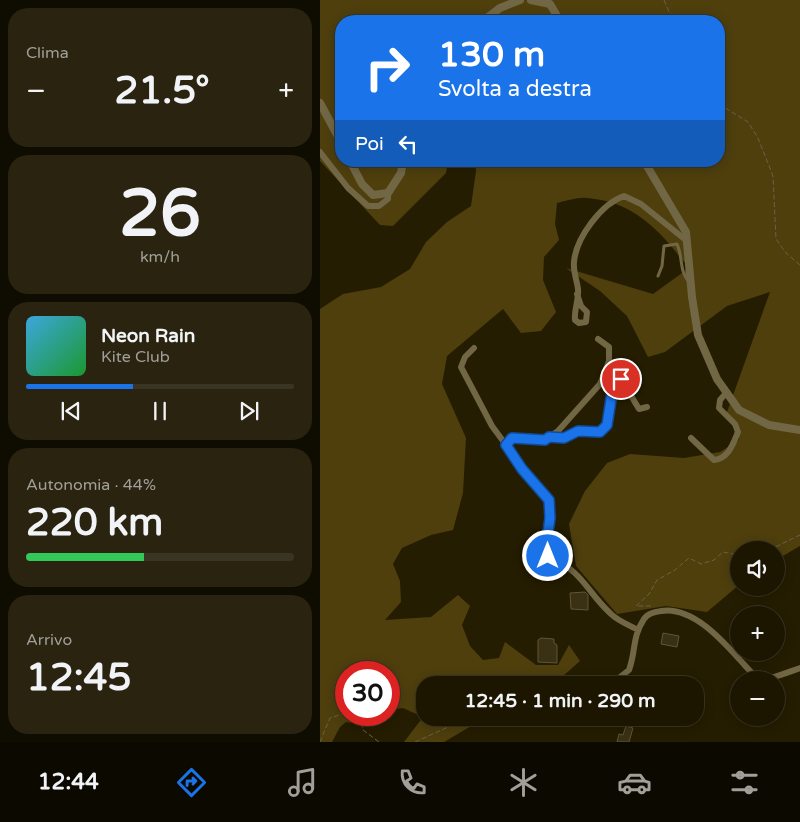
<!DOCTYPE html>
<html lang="it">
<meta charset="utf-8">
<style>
:root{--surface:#1c1601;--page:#292310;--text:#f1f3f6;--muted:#a09f99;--line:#3a3523;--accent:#1a73e8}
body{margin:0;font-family:"Varela Round",sans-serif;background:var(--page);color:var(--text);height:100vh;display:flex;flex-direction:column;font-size:19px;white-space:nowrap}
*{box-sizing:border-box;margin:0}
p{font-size:16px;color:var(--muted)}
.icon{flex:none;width:28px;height:28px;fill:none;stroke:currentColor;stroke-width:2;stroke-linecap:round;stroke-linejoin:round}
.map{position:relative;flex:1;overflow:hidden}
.panel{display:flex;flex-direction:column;gap:8px;padding:8px;background:#0f0c01;width:320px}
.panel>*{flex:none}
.guide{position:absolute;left:15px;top:15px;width:390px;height:152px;border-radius:20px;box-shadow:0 2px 12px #0003,0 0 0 1px var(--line);background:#1a73e8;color:#fff;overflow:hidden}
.controls{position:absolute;left:410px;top:541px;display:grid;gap:10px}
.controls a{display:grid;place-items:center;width:55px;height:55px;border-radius:50%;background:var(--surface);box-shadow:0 2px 12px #0003,0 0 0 1px var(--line);font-size:25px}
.speed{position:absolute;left:15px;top:661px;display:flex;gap:10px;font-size:25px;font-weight:700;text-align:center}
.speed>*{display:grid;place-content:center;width:65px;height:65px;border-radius:50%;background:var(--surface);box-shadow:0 2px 12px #0003,0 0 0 1px var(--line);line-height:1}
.speed .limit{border:8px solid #d22;background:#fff;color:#111}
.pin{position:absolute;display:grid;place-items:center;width:42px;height:42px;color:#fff;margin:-21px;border:2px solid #fff;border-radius:50%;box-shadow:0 1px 5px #0007}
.me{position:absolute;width:55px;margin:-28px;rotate:0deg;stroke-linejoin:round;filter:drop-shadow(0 0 4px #0008)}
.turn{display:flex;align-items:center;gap:18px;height:105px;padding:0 20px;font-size:22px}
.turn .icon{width:65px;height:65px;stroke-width:2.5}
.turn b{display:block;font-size:35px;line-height:42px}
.then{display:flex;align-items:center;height:48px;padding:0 20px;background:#0003;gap:10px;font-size:19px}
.big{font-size:38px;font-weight:700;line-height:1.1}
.panel .widget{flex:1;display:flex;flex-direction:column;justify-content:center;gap:8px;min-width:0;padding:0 18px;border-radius:20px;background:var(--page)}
.panel .dial{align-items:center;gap:0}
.dial b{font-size:65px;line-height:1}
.song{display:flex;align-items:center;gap:15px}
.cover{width:60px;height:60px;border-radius:8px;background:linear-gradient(135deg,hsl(200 70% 55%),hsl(130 70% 35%))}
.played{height:5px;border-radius:2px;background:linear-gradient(90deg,var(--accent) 40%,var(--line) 40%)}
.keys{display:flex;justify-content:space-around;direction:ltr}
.heat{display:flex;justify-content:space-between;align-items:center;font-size:28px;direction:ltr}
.charge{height:8px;border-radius:4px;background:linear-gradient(90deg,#34c759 44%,var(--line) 0)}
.trip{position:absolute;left:96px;top:676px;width:288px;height:50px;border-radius:20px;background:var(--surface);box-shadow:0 2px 12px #0003,0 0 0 1px var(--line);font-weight:700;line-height:50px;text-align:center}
.dock{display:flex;height:80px;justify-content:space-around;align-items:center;background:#0b0900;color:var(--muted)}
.dock .icon{width:35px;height:35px}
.dock .current{color:var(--accent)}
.dock b{font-size:22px;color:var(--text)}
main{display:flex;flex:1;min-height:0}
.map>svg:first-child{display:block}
.forest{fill:#4e3f0d}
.building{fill:#3a3114;stroke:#5f5537}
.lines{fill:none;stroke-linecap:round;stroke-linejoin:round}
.path{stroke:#69624b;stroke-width:1;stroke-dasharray:5 2.5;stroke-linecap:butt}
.service{stroke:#726745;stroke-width:3}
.minor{stroke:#726745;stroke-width:6}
.tertiary{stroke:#726745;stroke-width:8}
.route-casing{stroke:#114b97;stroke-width:12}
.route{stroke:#1a73e8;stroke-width:9}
</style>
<main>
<section class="panel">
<div class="widget"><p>Clima</p>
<div class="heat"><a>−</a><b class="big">21.5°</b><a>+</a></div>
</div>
<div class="widget dial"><b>26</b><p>km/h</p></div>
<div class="widget">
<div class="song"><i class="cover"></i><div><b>Neon Rain</b><p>Kite Club</p></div></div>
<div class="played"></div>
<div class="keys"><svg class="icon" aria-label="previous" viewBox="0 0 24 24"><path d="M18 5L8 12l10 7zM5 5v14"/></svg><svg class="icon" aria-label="pause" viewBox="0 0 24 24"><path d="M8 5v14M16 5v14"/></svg><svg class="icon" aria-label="next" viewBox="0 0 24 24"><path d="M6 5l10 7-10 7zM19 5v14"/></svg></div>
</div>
<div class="widget"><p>Autonomia · 44%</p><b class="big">220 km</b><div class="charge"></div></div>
<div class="widget"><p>Arrivo</p><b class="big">12:45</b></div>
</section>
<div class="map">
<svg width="480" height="742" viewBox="0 0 480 742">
<rect width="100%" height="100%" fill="#251d01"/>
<path class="forest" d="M 0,0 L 480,0 L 480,546 L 456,560 L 456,550 L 419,550 L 419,585 L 387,612 L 346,606 L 297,614 L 256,566 L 249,524 L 265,491 L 287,463 L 310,454 L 364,458 L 400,452 L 419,440 L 407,412 L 450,292 L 407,306 L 345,352 L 328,357 L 307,316 L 280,291 L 246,268 L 333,294 L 369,268 C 341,233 317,202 267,198 C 258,197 246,201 237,203 L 235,224 L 239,240 L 224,257 L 223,280 L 236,312 L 221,331 L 201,333 L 183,309 L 127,356 L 122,384 L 146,438 L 143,493 L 133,530 L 111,535 L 82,548 L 73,564 L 80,581 L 81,602 L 65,620 L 111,617 L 138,595 L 150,606 L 142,625 L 150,646 L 163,660 L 179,658 L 185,642 L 216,665 L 238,665 L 249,645 L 260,661 L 233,685 L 105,685 L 105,718 L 165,718 L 124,742 L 84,742 L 103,717 L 83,708 L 69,710 L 69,672 L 26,672 L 26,715 L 59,715 L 45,725 L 26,722 L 20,727 L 12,742 L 0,742 L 0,309 L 23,294 L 61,287 L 90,269 L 106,242 L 127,222 L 151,206 L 156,171 L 155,161 L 399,161 L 399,21 L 21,21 L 21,161 L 128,161 L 126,173 L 73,226 L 60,225 L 0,161 Z"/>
<path class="building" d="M 265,592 L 268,595 L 268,610 L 251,609 L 250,593 Z
M 343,633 L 359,636 L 357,647 L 341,644 Z
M 221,638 L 234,639 L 234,643 L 237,645 L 237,663 L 218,662 L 218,640 Z
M 306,726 L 313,728 L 309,742 L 297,742 L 299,734 L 303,735 Z"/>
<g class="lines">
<path class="path" d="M 344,0 L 353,21
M 399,104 L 428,122 L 438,138 L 453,176 L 456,239 L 466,253 L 480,265
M 449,550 L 480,535
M 331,606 L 316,606 L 329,594 L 337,580 L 355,570 L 369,558 L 381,564 L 394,560 L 403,552 L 419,555
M 223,685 L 229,685
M 41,715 L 43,730 L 59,742
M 0,742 L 10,718 L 26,713
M 95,742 L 148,718"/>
<path class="service" d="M 338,276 L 342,266 L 344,246 L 357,244 C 363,257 359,271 369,282"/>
<path class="minor" d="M 0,152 L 28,188 L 48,206 L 59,206 L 68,199 L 68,193
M 257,294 L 261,306 L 267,312 L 266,322 L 259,323 L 255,320 C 254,310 259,299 258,289 C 257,280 253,272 254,262 C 256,238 281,204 304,196 L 321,204 L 367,241
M 278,339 L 289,347 L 289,361 L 280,384 L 238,431 L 225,440 L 192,438 L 186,445 L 202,469 L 229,500 L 230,518 L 226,547 L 228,556 C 265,573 265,590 291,614 C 298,621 309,625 318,630
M 154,348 L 145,357 L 141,367 L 172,426 L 186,445
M 229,437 L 244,438 L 258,431 L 280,432 L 287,425 L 294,380 L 301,379 L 319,409 L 327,407
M 371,438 L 394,460 C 409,458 413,444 418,432 L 415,424 L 399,408 L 400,400 L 407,392
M 290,685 L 309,670 C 316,651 312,637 324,619 C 328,613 335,612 341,611 C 372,606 402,640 420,660 C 426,666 433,676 440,679 C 447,681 471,671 480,668"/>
<path class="tertiary" d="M 211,0 L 230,4 L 240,21
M 163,21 L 180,8 L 200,0
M 0,103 L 21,142
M 30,161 L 42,184 L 53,195 L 68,193 L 81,173 L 83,161
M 324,161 L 366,232 L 372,297 L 378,335 L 397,379 L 419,410 L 449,425 L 480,430"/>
</g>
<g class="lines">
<g class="route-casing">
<path id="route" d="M 228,556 L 226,546 L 230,518 L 229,500 L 202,469 L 186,445 L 192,438 L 225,440 L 229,437 L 244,438 L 258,431 L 280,432 L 287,425 L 294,380 L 301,379"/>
</g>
<use href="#route" class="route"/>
</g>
</svg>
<div class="controls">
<a><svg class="icon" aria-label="sound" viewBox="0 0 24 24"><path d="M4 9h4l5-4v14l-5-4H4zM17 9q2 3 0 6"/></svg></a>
<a>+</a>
<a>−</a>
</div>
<div class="speed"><div class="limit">30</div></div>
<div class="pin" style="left:301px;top:379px;background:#d93025"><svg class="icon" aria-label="arrive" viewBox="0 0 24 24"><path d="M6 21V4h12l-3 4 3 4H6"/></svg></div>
<svg class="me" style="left:228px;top:556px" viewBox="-20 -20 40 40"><circle r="17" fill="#1a73e8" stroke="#fff" stroke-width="3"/><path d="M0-11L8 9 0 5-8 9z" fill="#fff"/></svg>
<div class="trip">12:45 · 1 min · 290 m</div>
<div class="guide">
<div class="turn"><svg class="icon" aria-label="right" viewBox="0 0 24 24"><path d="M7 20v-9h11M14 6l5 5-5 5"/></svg><div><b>130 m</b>Svolta a destra</div></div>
<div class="then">Poi<svg class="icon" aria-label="left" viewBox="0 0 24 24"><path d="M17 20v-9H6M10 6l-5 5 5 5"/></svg></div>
</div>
</div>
</main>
<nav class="dock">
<b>12:44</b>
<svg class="icon current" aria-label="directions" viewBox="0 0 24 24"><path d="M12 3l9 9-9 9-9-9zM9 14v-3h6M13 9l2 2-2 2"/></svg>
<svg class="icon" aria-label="music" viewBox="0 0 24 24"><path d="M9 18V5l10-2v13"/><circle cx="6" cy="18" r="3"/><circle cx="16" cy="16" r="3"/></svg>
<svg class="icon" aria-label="phone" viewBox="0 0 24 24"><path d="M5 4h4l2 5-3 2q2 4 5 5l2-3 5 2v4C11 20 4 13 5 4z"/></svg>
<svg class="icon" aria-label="climate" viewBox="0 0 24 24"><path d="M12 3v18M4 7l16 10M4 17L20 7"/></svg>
<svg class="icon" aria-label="car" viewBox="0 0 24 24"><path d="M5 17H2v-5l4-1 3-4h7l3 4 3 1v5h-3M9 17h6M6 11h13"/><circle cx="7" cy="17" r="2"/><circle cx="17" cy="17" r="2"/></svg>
<svg class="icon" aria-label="filters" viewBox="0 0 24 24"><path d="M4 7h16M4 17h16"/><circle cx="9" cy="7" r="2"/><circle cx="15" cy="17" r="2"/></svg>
</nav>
